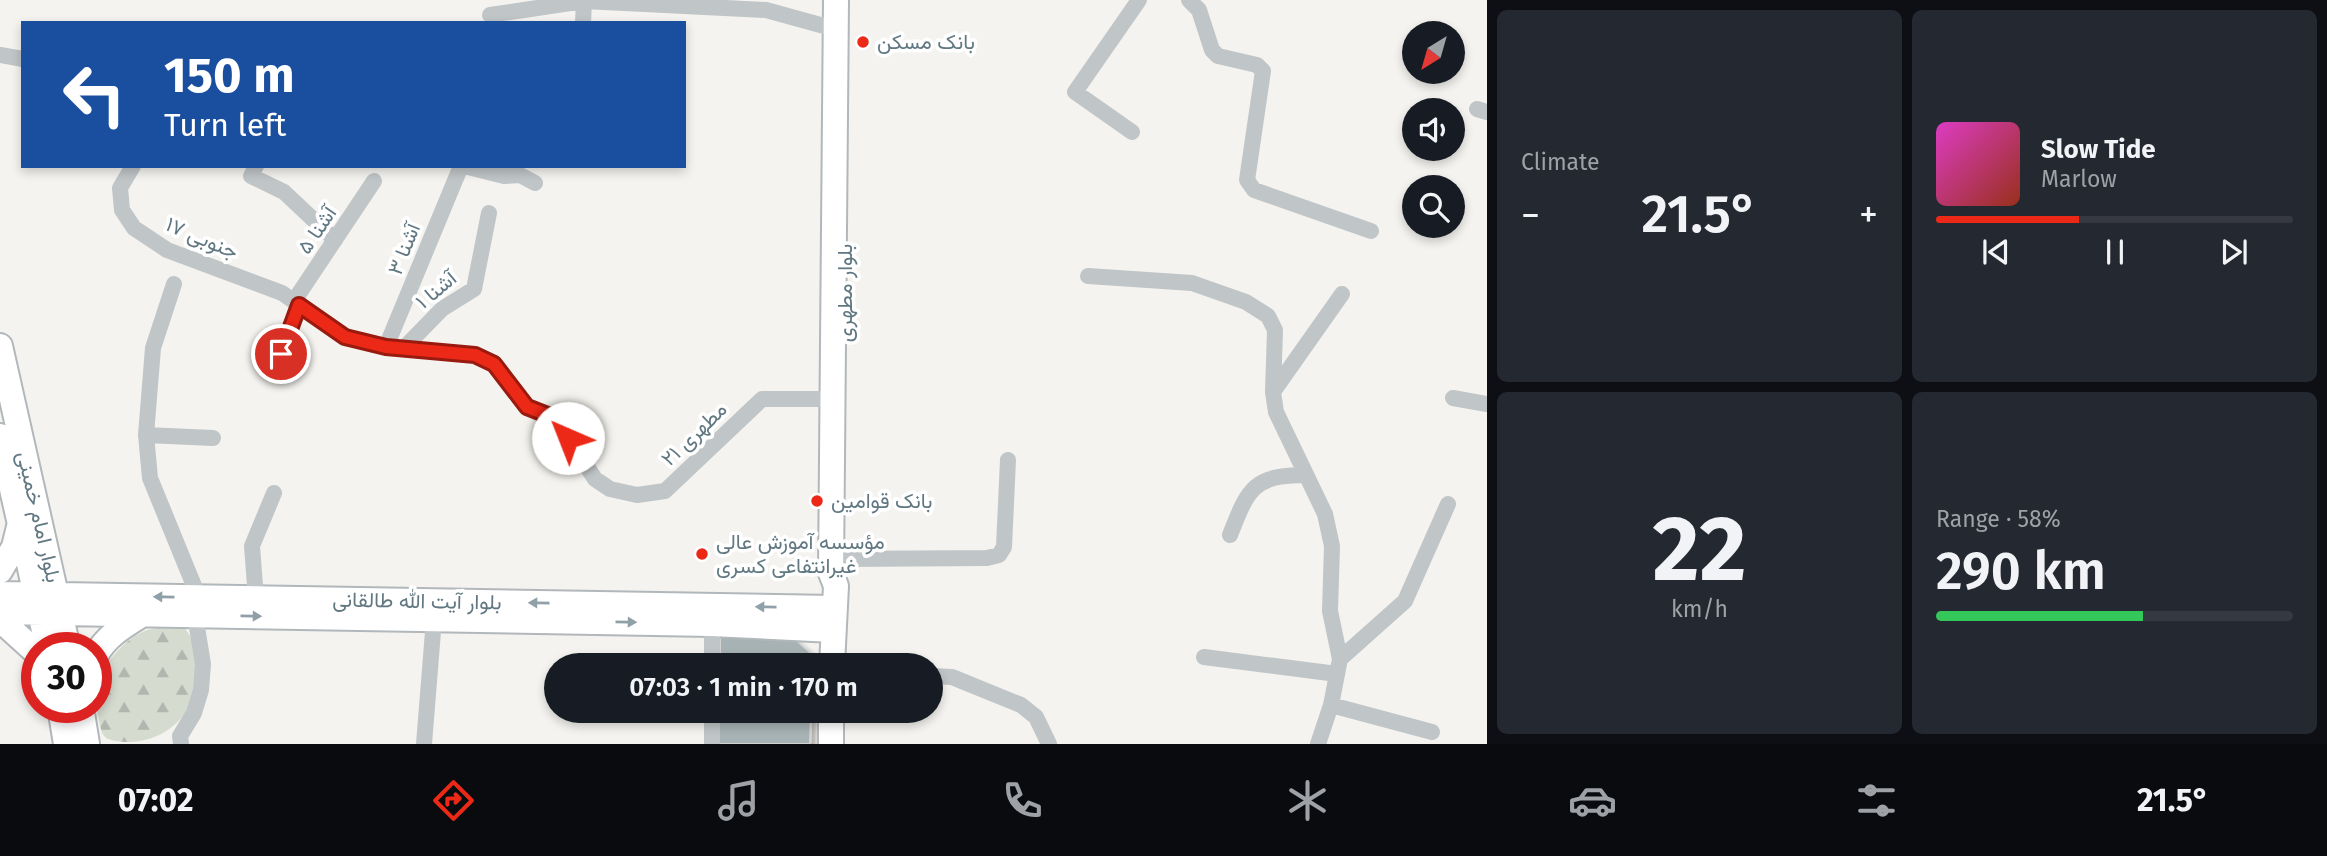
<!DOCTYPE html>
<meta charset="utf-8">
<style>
:root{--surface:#171b24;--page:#242831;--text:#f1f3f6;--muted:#9ea1a6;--line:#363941;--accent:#ec2817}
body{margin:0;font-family:"Fira Sans",Vazirmatn,sans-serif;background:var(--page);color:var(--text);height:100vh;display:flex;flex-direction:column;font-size:26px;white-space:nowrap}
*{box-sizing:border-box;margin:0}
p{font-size:23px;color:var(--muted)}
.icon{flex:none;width:38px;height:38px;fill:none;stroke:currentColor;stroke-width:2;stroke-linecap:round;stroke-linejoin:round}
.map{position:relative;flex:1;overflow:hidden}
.panel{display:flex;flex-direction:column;gap:10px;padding:10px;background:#0d0f14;width:840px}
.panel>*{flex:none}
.banner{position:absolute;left:21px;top:21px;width:665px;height:147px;border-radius:0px;box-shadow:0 4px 10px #0003;background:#1a4fa0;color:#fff;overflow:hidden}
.needle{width:46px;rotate:217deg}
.controls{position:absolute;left:1402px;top:21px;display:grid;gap:14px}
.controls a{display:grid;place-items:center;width:63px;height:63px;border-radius:50%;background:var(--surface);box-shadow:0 4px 10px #0003;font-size:35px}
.speed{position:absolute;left:21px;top:632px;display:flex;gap:14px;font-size:35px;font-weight:700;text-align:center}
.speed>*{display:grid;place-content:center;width:91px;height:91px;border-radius:50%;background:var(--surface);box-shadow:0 4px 10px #0003;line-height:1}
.speed .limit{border:10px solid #d22;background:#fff;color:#111}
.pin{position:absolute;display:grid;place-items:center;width:60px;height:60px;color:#fff;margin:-30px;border:4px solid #fff;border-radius:50%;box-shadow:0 2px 7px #0007}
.me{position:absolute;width:77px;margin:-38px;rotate:316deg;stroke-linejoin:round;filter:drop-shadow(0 0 5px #0008)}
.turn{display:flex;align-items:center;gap:24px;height:147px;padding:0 28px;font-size:32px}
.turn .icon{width:91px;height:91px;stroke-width:2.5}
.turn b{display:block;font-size:49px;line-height:60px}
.big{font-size:52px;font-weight:600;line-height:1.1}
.panel .card{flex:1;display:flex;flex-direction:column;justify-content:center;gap:10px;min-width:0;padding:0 24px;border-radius:10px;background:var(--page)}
.panel .dial{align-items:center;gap:0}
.dial b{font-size:91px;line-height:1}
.song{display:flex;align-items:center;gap:21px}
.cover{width:84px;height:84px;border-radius:10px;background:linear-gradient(135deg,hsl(310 70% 55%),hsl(10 70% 35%))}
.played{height:7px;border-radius:4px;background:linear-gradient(90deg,var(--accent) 40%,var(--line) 40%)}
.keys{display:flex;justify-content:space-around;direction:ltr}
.heat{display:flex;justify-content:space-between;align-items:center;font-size:38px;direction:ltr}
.charge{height:10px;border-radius:5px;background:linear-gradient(90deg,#34c759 58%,var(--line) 0)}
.panel .tiles{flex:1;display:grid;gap:10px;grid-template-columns:repeat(2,1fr)}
.trip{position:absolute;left:544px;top:653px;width:399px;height:70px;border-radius:35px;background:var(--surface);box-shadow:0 4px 10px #0003;font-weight:600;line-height:70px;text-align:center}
.tab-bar{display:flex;height:112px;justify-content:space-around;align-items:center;background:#090b0e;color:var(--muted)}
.tab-bar .icon{width:49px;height:49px}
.tab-bar .current{color:var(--accent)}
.tab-bar b{font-size:32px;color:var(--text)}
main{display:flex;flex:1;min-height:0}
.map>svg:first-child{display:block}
.forest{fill:url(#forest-firs)}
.building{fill:#a7b2b5;stroke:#d5d4d2;stroke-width:2;filter:url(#shadow)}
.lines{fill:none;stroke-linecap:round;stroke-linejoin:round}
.primary-casing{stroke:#b1b7ba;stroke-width:28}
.minor{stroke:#c0c5c7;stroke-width:16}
.primary{stroke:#fff;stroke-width:24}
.oneway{fill:#90a0a8}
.route-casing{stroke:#991a0f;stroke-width:18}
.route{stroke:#ec2817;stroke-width:12}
.poi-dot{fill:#ec2817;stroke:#fff;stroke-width:2.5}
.labels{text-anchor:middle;stroke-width:7;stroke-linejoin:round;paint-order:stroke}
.poi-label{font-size:21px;fill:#617882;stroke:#fff;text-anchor:start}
.street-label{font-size:21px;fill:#617882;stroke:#fff}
</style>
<main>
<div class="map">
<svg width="1487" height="744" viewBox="0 0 1487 744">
<defs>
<pattern id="forest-firs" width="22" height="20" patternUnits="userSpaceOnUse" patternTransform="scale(1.75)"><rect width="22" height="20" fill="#d6dbd0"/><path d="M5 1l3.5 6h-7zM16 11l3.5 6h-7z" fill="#b1b6ae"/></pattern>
<filter id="shadow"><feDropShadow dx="5" dy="5" stdDeviation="2" flood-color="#0004"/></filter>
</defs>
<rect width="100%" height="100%" fill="#f4f3ef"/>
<path class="forest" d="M 173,625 L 185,628 C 188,634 194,640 196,646 C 210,694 178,744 124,742 C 117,741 109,741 104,736 C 100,731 100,722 98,716 C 95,701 96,687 102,674 C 110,656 128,637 147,630 C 155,628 164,627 173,625 Z"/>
<path class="building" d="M 720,635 L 793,637 L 813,655 L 813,665 L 720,665 Z
M 719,710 L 811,710 L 810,744 L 718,744 Z"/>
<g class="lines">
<g class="primary-casing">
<path id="primary" d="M 0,346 L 68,648
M 0,436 L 48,648
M 0,571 L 14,547 L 20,523
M 0,594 L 834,608
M 0,612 L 712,624 L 833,630
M 0,623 L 6,625 L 37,653
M 96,655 C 106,636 125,625 143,614
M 832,665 L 836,586 L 831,573 L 836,0
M 60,707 L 66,744
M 81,707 L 87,744
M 831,744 L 831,710"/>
</g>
<path class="minor" d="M 1189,0 L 1199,10 L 1212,50 L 1218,56 L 1257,65 L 1263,71 L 1247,180 L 1254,190 L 1371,231
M 490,15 L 584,1 L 766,10 L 835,29
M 583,23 L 584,1
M 0,55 L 23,59
M 1477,109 L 1487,112
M 1132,132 L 1075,92 L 1139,0
M 133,166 L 120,188 L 122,210 L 134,228 L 167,250 L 282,293 L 345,337 L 386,347 L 475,355 L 494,364 L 527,407 L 555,418 L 595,479 L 610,489 L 637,495 L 665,491 L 762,399 L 831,399
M 256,166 L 251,176 L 284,192 L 335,240
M 464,166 L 504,176 L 520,175 L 535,183
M 1088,276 L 1192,283 L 1246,302 L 1268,316 L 1275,330 L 1273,392 L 1276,412 L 1325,514 L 1332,546 L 1330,611 L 1340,659
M 174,284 L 153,348 L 146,435 L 150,478 L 199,598
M 294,301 L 374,181
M 386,347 L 461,166
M 404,348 L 442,309 L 474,289 L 489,213
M 280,354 L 299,305
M 1273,392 L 1342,294
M 1453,398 L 1487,404
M 146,435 L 213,438
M 1230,535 C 1248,489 1253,475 1306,475
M 843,559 L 987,558 L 999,555 L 1004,547 L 1008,460
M 256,599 L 252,546 L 274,493
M 1204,657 L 1337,674
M 712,665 L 712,624
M 931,676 L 952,677 L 1021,705 L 1036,717 L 1049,744
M 1331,705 L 1432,732
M 181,744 L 180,736 L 194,713 L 201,690 L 203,664 L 195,615
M 424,744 L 434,619
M 712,744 L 712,710
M 1318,744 L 1331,705 L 1340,659 L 1405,601 L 1448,504"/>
<use href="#primary" class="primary"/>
</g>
<defs><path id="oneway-solid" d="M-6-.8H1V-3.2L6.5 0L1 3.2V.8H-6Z" transform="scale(1.75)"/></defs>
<g class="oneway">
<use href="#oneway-solid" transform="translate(164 597) rotate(-179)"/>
<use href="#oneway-solid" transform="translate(539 603) rotate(-179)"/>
<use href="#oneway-solid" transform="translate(766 607) rotate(-179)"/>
<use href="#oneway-solid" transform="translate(251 616) rotate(1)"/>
<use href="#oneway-solid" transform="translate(626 622) rotate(1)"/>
</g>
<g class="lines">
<g class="route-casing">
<path id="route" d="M 281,354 L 299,305 L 345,337 L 386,347 L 475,355 L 494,364 L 527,407 L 555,418 L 568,438"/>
</g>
<use href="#route" class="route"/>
</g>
<g class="poi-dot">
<circle cx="863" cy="42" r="7"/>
<circle cx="817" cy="501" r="7"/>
<circle cx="702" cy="554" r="7"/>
</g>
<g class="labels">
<g class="poi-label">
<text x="877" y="49">بانک مسکن</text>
<text x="831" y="508">بانک قوامین</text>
<text x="716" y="549">مؤسسه آموزش عالی<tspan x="716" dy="24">غیرانتفاعی کسری</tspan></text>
</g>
<g class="street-label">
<text transform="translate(317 230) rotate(-56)" y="7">آشنا ۵</text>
<text transform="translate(202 238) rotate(23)" y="7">جنوبی ۱۷</text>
<text transform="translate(404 249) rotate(-68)" y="7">آشنا ۳</text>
<text transform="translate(436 290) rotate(-40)" y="7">آشنا ۱</text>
<text transform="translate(845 293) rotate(-90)" y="7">بلوار مطهری</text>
<text transform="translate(694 434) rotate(-44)" y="7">مطهری ۲۱</text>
<text transform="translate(39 517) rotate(77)" y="7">بلوار امام خمینی</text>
<text transform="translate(417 601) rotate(1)" y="7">بلوار آیت الله طالقانی</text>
</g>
</g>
</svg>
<div class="controls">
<a><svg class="needle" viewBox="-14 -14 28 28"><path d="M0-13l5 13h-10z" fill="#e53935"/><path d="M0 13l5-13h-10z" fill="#9ea1a6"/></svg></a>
<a><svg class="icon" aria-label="sound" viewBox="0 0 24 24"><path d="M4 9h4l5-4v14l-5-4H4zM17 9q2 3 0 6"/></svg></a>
<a><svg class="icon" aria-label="search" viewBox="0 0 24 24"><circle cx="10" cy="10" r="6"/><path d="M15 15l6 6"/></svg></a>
</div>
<div class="speed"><div class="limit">30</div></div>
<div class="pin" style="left:281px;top:354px;background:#d93025"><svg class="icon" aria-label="arrive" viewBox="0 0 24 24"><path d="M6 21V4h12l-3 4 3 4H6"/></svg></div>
<svg class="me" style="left:568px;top:438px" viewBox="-20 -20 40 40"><circle r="19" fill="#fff"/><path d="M0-13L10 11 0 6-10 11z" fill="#ec2817"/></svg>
<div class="trip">07:03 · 1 min · 170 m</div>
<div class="banner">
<div class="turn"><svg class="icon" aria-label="left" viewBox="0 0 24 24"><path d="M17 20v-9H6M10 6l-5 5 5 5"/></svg><div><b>150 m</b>Turn left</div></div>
</div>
</div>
<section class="panel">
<div class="tiles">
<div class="card"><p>Climate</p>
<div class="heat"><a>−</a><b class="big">21.5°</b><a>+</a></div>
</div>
<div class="card">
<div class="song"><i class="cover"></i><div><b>Slow Tide</b><p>Marlow</p></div></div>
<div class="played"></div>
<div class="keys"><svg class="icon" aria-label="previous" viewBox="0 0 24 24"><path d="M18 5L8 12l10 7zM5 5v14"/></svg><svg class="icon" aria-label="pause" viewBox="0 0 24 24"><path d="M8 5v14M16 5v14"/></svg><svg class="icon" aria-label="next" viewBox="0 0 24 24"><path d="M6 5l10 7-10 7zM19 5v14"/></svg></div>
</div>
<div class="card dial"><b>22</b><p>km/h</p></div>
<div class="card"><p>Range · 58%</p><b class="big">290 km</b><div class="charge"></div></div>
</div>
</section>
</main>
<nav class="tab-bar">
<b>07:02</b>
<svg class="icon current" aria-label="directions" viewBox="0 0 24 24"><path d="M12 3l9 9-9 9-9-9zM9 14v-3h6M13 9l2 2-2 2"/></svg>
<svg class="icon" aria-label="music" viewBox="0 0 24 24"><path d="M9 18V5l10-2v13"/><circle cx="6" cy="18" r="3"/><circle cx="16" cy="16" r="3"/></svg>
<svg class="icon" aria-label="phone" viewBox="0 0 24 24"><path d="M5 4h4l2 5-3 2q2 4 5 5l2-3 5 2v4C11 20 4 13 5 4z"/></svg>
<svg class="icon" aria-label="climate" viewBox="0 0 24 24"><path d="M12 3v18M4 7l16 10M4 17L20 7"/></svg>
<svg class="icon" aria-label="car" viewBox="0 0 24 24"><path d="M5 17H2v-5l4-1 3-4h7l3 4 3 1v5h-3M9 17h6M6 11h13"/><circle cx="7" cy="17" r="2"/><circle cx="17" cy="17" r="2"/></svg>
<svg class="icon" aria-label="filters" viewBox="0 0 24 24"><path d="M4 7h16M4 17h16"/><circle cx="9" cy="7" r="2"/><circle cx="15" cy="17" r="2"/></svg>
<b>21.5°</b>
</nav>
